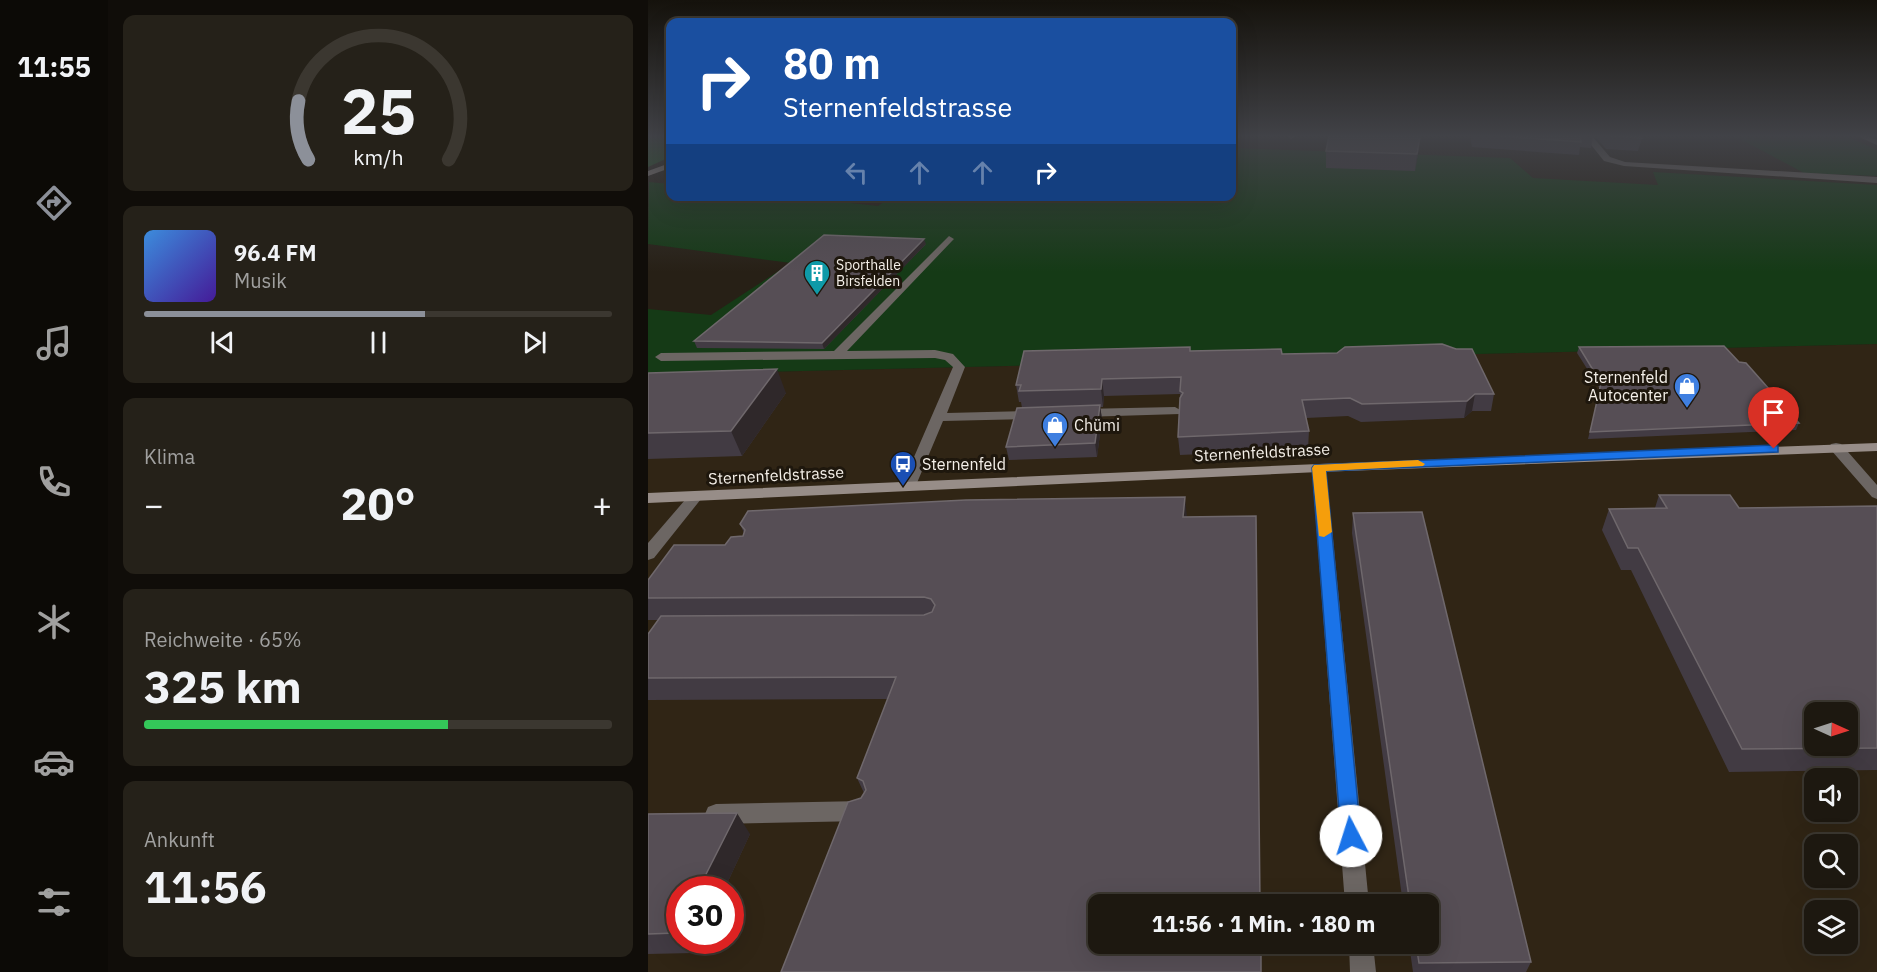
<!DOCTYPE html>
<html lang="de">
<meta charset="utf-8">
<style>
:root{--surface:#1d1810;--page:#252119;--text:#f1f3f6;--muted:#a0a09f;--line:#3b3730;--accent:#8c9099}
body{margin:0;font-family:"IBM Plex Sans",sans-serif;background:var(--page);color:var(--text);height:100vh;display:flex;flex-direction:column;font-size:22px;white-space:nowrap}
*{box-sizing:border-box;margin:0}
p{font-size:20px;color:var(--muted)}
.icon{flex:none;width:33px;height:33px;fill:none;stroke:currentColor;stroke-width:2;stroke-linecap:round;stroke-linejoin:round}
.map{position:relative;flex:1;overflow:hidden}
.drawer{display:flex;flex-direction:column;gap:15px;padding:15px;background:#100d09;width:540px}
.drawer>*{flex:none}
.hud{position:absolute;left:18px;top:18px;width:570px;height:183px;border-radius:12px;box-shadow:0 6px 24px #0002,0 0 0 2px var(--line);background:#1a4fa0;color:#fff;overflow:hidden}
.needle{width:39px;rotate:93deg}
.fabs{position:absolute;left:1156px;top:702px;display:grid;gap:12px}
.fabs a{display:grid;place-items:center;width:54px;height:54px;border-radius:12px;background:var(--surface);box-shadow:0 6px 24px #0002,0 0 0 2px var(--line);font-size:30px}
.speed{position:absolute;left:18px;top:876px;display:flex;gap:12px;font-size:30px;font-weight:700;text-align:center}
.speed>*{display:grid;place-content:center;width:78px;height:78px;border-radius:50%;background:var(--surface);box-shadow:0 6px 24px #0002,0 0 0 2px var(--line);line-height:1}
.speed .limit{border:9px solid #d22;background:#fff;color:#111}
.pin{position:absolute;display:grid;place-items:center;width:51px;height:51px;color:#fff;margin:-62px -26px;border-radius:50% 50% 50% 0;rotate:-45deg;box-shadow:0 0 6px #0007}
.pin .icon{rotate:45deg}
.me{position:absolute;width:66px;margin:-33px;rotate:355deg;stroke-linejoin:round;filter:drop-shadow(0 0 4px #0008)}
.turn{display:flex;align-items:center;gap:21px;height:126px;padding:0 18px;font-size:27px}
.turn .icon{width:78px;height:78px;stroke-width:2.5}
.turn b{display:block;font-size:42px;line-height:51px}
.lanes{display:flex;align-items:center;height:57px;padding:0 18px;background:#0003;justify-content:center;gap:30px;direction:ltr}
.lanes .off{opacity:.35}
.big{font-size:45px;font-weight:800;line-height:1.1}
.drawer .card{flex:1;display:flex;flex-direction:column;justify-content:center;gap:9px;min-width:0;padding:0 21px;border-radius:12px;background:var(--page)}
.drawer .dial{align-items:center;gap:0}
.dial svg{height:156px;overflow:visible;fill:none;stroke:var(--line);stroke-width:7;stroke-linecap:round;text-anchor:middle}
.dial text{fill:var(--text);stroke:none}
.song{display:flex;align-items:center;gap:18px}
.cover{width:72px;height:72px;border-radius:9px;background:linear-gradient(135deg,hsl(210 70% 55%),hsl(260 70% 35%))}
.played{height:6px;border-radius:3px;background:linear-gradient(90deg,var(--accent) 60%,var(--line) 60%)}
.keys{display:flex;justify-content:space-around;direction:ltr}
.heat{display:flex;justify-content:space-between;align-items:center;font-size:33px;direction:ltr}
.charge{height:9px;border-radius:4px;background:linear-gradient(90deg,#34c759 65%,var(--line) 0)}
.trip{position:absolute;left:440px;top:894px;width:351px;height:60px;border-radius:12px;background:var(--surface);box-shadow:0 6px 24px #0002,0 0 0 2px var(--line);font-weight:800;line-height:60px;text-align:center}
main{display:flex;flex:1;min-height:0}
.tab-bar{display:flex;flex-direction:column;width:108px;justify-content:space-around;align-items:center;background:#0c0a06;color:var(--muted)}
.tab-bar .icon{width:42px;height:42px}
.tab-bar .on{color:var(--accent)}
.tab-bar b{font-size:27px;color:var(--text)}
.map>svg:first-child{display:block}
.built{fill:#302515;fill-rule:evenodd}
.green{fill:#153a16}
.forest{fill:#215c23}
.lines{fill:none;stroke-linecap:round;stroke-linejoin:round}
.lane{fill:#6c6663;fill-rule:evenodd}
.street{fill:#6c6663;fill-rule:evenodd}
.secondary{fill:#978d88;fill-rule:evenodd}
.wall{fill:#423b43}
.shaded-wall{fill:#2f282a}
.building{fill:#564e55;stroke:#6f686c;stroke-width:1.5;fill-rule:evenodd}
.route{fill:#1a73e8;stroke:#114b97;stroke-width:1.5}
.slow{fill:#f59e0b}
.labels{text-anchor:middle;stroke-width:6;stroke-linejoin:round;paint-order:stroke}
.far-poi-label{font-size:14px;fill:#f5f0e9;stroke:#1e170d;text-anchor:start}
.poi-label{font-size:16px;fill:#f5f0e9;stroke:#1e170d;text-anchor:start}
.street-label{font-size:16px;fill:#f5f0e9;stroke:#1e170d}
</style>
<main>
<nav class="tab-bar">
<b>11:55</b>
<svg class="icon on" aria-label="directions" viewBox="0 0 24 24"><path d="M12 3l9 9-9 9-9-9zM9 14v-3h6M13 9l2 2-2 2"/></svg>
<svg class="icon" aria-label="music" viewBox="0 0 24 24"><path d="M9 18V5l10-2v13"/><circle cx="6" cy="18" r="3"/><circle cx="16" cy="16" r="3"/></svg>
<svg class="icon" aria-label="phone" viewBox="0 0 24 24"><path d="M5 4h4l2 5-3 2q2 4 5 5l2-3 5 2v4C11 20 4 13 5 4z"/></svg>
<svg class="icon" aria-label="climate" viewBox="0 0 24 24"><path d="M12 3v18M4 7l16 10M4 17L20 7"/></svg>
<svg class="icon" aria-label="car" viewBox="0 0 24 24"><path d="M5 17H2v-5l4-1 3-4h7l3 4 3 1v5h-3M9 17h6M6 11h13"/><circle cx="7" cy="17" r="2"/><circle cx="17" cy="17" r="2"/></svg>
<svg class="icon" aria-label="filters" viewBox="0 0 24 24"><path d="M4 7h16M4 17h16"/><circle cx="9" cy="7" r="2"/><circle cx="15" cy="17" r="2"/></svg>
</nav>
<section class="drawer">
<div class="card dial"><svg viewBox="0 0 100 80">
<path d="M14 69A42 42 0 1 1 86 69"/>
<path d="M14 69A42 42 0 0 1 9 39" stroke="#8c9099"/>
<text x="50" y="56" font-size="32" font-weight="700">25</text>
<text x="50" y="72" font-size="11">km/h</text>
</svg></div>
<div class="card">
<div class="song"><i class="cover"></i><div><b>96.4 FM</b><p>Musik</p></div></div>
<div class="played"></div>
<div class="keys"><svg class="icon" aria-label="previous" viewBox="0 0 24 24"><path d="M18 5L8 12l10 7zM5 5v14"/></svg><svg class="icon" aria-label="pause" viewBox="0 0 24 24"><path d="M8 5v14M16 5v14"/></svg><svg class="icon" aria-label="next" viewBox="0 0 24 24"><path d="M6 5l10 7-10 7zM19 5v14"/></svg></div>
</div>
<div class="card"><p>Klima</p>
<div class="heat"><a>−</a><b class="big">20°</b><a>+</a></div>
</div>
<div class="card"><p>Reichweite · 65%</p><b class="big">325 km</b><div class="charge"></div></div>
<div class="card"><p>Ankunft</p><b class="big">11:56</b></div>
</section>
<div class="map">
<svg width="1229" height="972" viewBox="0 0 1229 972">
<rect width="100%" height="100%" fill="#272016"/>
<path class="built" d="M 1229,344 L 1229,972 L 0,972 L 0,375 ZM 1167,712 L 1200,712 L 1200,746 L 1167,746 ZM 1167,778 L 1200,778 L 1200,812 L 1167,812 ZM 1167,844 L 1200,844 L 1200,878 L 1167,878 ZM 32,890 L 82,890 L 82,940 L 32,940 ZM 450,904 L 780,904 L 780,944 L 450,944 ZM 1167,910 L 1200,910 L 1200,944 L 1167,944 Z"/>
<path class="green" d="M 1087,136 L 1198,136 L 1229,150 L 1229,176 L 1156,173 Z
M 584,148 L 862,158 L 885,178 L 1010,185 L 1005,172 L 1229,185 L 1229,344 L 0,375 L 0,309 L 63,315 L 143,263 L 0,244 L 1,182 L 22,184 L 22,196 L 139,196 L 230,206 L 244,196 L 584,196 Z"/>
<path class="forest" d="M 0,136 L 22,136 L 22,157 L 0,167 Z"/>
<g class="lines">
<path class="lane" d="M 640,136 L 648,136 L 643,139 Z
M 301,236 L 306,239 L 304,241 L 199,351 L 287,350 L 305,354 L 317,367 L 299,413 L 386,411 L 393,415 L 386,419 L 295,421 L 266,490 L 256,490 L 253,487 L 305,367 L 297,360 L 287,358 L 13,361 L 7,357 L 13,353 L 186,351 Z
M 527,407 L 534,411 L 532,414 L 434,417 L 427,413 L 434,409 Z
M 1188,443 L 1193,444 L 1229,485 L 1229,499 L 1224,497 L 1183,450 L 1181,447 L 1183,444 Z
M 215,801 L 223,804 L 226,811 L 223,818 L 215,821 L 68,824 L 60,821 L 57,814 L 60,807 L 68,804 Z"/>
<path class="street" d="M 936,136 L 944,136 L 962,157 L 977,162 L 1229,177 L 1229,183 L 976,166 L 956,161 Z
M 1209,136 L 1219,136 L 1229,140 L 1229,145 Z
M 671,464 L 678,468 L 721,904 L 697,904 L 664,468 Z
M 48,491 L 53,493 L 56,496 L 53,499 L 6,558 L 0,560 L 0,543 L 43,493 Z
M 701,944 L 725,944 L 728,972 L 702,972 Z"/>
<path class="secondary" d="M 22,163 L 22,168 L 0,176 L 0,171 Z
M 1229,443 L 1229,451 L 671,472 L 0,503 L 0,493 L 671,464 Z"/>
</g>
<path class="wall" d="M 773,136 L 767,171 L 678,168 L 678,151 Z
M 822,136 L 945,136 L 943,148 L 932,147 L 931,155 L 824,147 Z
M 947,136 L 992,136 L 994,138 L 990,151 L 958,149 Z
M 278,244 L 176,349 L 49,348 L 46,341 Z
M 931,347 L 1091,362 L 1151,423 L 1148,430 L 940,439 L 952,389 L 929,353 Z
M 542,351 L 634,354 L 846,394 L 843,411 L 824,411 L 816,418 L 713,422 L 700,416 L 658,418 L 661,431 L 660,449 L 532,455 L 530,437 L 532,394 L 456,396 L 455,407 L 452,407 L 454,419 L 449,457 L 361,460 L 358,447 L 374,408 L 373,402 L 371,402 L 368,385 Z
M 0,373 L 138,393 L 94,456 L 0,459 Z
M 1011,495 L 1091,508 L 1229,506 L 1229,770 L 1081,772 L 983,570 L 973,570 L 954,530 L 961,509 L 1007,508 Z
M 537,497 L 213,798 L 216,793 L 209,778 L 240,699 L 0,700 L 0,634 L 11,620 L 0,620 L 0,580 L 77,545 L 95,536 L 96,533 L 92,524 Z
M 705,513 L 883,962 L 878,972 L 765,972 L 761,944 L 780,944 L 780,904 L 755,904 L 704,533 Z
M 0,814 L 102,834 L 76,890 L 32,890 L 32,940 L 51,940 L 45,953 L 0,954 Z"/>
<path class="shaded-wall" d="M 584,136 L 588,136 L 584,144 Z
M 772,136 L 773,136 L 767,171 L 769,154 Z
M 276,239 L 278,244 L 176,349 L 174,343 Z
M 129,369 L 138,393 L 94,456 L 83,431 Z
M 454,379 L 456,396 L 455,407 L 453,389 Z
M 827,394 L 824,411 L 816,418 L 819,401 Z
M 452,405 L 454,419 L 449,457 L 447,443 Z
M 537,497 L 539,518 L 535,517 Z
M 89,813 L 102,834 L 76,890 L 50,890 Z
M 32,927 L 32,937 L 28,933 Z
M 34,940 L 51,940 L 45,953 Z"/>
<path class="building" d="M 681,136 L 772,136 L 769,154 L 678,151 Z
M 851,136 L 932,136 L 933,142 Z
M 961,136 L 992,136 L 994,138 Z
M 176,235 L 276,239 L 174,343 L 46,341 Z
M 794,344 L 808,349 L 824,349 L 846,394 L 827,394 L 819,401 L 714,404 L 702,398 L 654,400 L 661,431 L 530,437 L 532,398 L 535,393 L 532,391 L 533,377 L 454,379 L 453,389 L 371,391 L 373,385 L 368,385 L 376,351 L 542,347 L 542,351 L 633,349 L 634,354 L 689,353 L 697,347 Z
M 1076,346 L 1091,362 L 1098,363 L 1151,423 L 942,432 L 953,383 L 931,347 Z
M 129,369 L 83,431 L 0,433 L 0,373 Z
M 452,405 L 447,443 L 358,447 L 369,408 Z
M 1011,495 L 1082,495 L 1091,508 L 1229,506 L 1229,748 L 1094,749 L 990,548 L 980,548 L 961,509 L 1019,508 ZM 1167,712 L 1200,712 L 1200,746 L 1167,746 Z
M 537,497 L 535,517 L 608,516 L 612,904 L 450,904 L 450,944 L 613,944 L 613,972 L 133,972 L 200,802 L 213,798 L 218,790 L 215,781 L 209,778 L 248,677 L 0,678 L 0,634 L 13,616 L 276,615 L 284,612 L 287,605 L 283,599 L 276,597 L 0,598 L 0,580 L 26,545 L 77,545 L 83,537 L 95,536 L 97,530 L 92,524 L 100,511 L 318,500 Z
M 774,512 L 883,962 L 771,963 L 768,944 L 780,944 L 780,904 L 762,904 L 705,513 Z
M 89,813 L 50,890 L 32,890 L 32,927 L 28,933 L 0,934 L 0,814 Z"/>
<linearGradient id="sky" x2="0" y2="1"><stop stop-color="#15120c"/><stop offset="0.5" stop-color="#414247"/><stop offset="1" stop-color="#414247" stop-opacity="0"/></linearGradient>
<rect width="1229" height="272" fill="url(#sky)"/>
<path class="route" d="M 1126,445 L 1130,446 L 1130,452 L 678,471 L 713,836 L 710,842 L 703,845 L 696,842 L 693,836 L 664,468 L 666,465 Z"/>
<path class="slow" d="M 770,460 L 777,464 L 775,466 L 678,471 L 684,532 L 676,537 L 671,536 L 664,468 L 666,465 Z"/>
<defs>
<g id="building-pin" transform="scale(1.35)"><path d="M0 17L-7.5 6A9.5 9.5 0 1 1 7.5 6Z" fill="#0f9aa8" stroke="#1e170d"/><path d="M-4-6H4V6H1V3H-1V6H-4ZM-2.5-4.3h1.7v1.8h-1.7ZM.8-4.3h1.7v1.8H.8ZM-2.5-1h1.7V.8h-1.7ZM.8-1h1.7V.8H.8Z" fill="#fff"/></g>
<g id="shop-pin" transform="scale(1.35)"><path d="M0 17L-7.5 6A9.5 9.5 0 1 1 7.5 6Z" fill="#3f7fe0" stroke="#1e170d"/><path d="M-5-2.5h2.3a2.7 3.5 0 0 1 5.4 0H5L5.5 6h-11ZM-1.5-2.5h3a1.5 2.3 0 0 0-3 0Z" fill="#fff"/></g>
<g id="bus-pin" transform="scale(1.35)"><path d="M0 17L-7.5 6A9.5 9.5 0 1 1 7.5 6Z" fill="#1a4fb4" stroke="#1e170d"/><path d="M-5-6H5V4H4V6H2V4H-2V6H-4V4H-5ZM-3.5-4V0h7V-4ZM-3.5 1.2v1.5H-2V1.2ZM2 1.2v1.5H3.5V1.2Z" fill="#fff"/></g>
</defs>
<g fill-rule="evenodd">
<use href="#building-pin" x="169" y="273"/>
<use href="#shop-pin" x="1039" y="386"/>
<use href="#shop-pin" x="407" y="425"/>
<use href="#bus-pin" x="255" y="464"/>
</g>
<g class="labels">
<g class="far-poi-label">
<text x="188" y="270">Sporthalle<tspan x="188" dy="16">Birsfelden</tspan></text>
</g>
<g class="poi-label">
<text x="1020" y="383" text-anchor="end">Sternenfeld<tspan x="1020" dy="18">Autocenter</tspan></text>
<text x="426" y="431">Chümi</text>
<text x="274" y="470">Sternenfeld</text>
</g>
<g class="street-label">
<text transform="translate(614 452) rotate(-3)" y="6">Sternenfeldstrasse</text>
<text transform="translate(128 475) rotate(-3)" y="6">Sternenfeldstrasse</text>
</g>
</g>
</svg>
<div class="fabs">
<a><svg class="needle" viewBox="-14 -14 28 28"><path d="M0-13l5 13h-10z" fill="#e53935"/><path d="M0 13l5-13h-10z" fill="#a0a09f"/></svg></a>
<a><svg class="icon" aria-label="sound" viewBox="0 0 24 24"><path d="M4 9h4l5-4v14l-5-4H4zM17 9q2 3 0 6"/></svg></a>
<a><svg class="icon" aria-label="search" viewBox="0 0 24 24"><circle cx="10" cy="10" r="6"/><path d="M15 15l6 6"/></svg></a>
<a><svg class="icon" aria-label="layers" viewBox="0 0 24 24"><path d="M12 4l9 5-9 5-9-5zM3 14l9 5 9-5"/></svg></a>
</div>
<div class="speed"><div class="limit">30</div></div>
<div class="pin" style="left:1126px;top:449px;background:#d93025"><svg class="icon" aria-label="arrive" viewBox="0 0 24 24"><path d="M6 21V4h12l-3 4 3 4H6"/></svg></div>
<svg class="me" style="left:703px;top:836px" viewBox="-20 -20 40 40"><circle r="19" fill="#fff"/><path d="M0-13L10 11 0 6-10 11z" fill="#1a73e8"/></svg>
<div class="trip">11:56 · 1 Min. · 180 m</div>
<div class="hud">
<div class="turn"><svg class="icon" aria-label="right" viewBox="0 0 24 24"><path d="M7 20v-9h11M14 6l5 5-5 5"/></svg><div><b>80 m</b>Sternenfeldstrasse</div></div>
<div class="lanes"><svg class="icon off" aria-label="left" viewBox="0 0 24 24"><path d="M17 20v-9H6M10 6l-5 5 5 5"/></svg><svg class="icon off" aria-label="ahead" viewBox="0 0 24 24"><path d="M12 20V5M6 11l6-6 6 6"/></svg><svg class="icon off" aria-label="ahead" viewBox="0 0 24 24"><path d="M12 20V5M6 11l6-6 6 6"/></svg><svg class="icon" aria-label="right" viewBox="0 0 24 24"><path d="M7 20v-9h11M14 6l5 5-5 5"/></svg></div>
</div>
</div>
</main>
